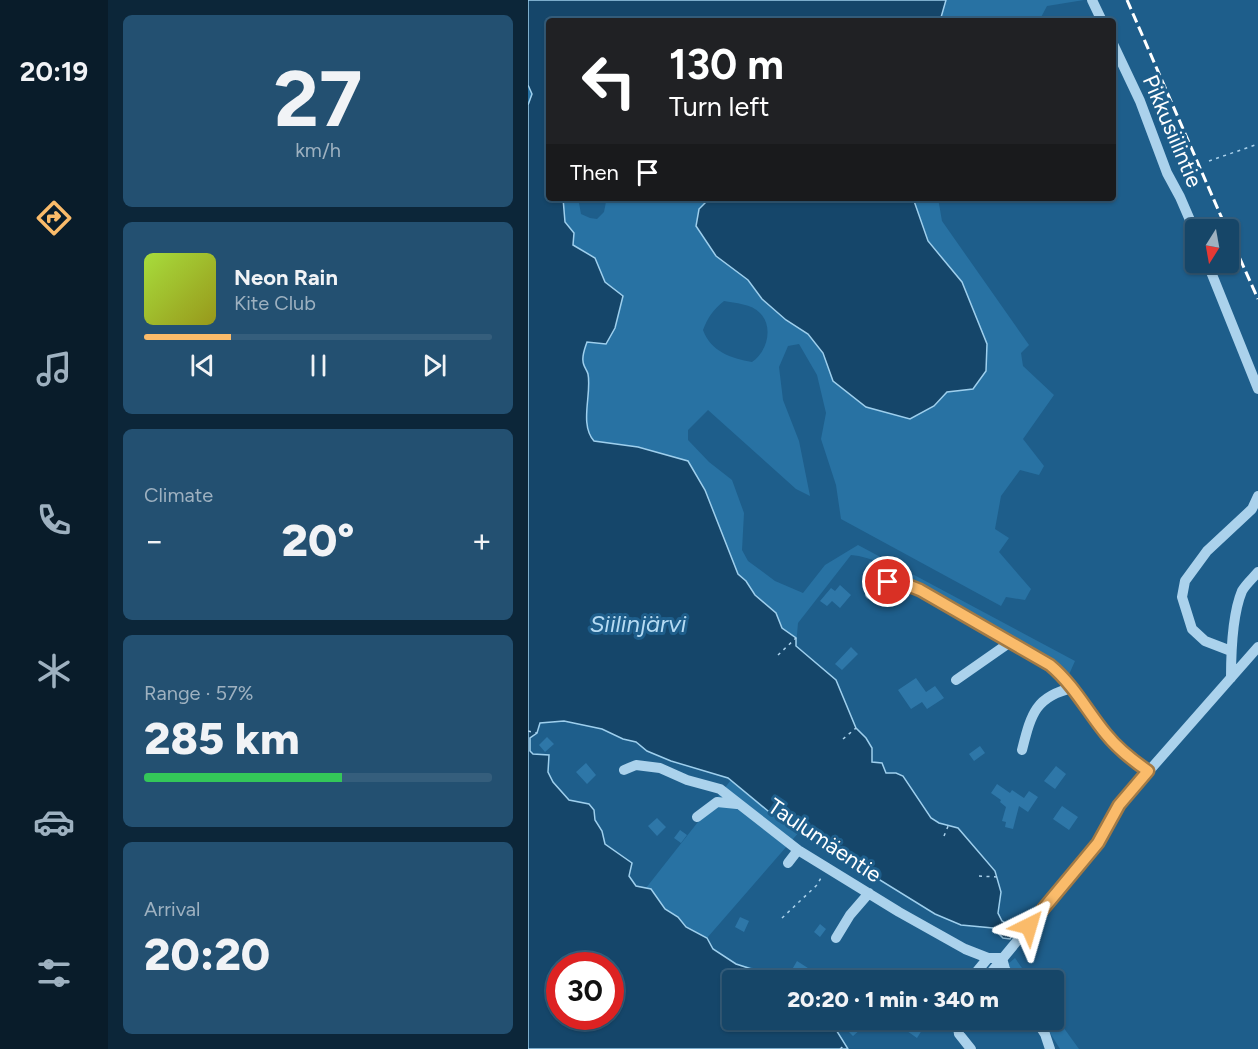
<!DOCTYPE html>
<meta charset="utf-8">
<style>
:root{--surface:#164668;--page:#235071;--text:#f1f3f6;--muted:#9eb1c0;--line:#355e7c;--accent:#fabb6a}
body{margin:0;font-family:Figtree,sans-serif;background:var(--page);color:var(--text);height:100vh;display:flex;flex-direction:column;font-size:22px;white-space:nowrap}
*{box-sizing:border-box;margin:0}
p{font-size:20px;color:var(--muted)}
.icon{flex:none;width:33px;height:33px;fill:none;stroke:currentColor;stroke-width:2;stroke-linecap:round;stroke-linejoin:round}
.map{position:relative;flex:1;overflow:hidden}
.side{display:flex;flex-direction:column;gap:15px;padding:15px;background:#0c2639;width:420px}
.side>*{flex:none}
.top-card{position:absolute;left:18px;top:18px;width:570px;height:183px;border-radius:6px;box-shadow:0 2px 4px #0004,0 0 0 2px var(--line);background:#202124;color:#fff;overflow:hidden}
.needle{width:39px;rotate:191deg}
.tools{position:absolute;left:657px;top:219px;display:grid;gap:12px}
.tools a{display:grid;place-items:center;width:54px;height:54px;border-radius:6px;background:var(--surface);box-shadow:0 2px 4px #0004,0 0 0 2px var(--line);font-size:30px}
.speed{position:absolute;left:18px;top:952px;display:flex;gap:12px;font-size:30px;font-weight:700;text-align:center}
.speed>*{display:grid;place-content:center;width:78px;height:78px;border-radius:50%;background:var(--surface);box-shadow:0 2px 4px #0004,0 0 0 2px var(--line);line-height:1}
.speed .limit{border:9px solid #d22;background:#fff;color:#111}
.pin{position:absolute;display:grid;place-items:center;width:51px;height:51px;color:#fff;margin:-26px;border:3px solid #fff;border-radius:50%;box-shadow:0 2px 6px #0007}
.me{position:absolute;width:66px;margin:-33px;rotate:40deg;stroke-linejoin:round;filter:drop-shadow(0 0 4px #0008)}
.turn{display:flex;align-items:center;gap:21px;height:126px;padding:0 24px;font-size:27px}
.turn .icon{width:78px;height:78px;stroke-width:2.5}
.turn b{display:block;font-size:42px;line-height:51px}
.then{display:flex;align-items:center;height:57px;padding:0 24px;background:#0003;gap:12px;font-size:22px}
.big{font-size:45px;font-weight:800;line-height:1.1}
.side .tile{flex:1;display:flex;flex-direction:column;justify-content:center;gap:9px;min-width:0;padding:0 21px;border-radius:9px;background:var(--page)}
.side .dial{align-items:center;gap:0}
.dial b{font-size:78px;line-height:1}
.song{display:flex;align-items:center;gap:18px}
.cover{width:72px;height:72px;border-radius:9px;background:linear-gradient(135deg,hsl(80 70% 55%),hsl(60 70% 35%))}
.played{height:6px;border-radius:3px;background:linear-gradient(90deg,var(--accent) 25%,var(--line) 25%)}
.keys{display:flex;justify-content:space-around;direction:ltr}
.heat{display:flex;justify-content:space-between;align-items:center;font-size:33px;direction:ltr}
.charge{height:9px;border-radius:4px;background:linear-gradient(90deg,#34c759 57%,var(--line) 0)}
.trip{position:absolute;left:194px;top:970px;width:342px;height:60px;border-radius:6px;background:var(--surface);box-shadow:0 2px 4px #0004,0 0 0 2px var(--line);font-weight:800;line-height:60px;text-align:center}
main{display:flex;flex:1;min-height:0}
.tabs{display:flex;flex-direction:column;width:108px;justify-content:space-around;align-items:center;background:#091c2a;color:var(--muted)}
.tabs .icon{width:42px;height:42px}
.tabs .on{color:var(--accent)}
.tabs b{font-size:27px;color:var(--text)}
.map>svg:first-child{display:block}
.green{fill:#2872a3;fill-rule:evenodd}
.water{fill:#15466a;stroke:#9ecfed;stroke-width:1.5;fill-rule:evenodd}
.building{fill:#2e77a8}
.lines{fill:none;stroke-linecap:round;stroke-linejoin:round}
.path{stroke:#abd2ec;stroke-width:1.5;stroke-dasharray:3 4.5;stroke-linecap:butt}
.minor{stroke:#abd2ec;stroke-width:10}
.rail{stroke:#fff;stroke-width:3;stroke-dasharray:10 4.5;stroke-linecap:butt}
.route-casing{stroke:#a27a45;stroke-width:15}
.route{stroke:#fabb6a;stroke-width:10}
.labels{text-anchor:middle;stroke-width:6;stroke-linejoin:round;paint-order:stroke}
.street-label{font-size:22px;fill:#fff;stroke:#1e5e8b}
.water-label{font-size:24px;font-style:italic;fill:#b6dbf3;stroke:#1e5e8b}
</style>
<main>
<nav class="tabs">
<b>20:19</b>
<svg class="icon on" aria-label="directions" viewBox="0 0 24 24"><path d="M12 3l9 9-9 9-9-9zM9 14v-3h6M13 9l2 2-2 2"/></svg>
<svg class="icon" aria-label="music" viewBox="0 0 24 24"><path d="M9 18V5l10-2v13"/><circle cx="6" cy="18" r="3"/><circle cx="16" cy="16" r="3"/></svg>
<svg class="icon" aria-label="phone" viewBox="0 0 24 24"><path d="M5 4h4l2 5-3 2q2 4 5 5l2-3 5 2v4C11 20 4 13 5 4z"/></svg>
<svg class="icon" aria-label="climate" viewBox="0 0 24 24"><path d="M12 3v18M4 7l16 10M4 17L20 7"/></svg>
<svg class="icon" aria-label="car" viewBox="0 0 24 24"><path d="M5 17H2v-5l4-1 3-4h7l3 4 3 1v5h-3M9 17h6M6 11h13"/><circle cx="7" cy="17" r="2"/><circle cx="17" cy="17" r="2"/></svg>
<svg class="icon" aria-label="filters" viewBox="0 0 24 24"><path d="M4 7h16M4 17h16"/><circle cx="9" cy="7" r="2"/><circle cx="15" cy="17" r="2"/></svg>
</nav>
<section class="side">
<div class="tile dial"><b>27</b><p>km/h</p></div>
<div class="tile">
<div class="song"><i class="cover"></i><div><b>Neon Rain</b><p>Kite Club</p></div></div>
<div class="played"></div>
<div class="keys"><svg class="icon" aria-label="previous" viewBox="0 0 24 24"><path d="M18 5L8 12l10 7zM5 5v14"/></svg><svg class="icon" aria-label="pause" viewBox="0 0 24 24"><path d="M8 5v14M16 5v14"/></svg><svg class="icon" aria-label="next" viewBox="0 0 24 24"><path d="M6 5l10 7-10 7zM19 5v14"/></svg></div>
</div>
<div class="tile"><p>Climate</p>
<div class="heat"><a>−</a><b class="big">20°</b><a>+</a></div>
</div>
<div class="tile"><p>Range · 57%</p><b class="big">285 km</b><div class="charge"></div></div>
<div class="tile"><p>Arrival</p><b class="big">20:20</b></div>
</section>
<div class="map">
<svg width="730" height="1049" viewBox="0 0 730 1049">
<rect width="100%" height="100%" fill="#1e5e8b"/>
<path class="green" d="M 271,0 L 556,0 L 519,6 L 511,21 L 269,21 Z
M 0,36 L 21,198 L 53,198 L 51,203 L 53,214 L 62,218 L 69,219 L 76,212 L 78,202 L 75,198 L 410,198 L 414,221 L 501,345 L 493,353 L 495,366 L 526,395 L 495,439 L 516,466 L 511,475 L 492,470 L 473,496 L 467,529 L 481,538 L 471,552 L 503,589 L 497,600 L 478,597 L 473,606 L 313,519 L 308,485 L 293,439 L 298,413 L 289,375 L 271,344 L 260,346 L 251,367 L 255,400 L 271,441 L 282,496 L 268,489 L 180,410 L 160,430 L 160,440 L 181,462 L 204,480 L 216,513 L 214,550 L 220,561 L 247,581 L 275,593 L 297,565 L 330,545 L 547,661 L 539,679 L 377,584 C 365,567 344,557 323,555 L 270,623 L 268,646 L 308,680 L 328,728 L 338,738 L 344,748 L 344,762 L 354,763 L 358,773 L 368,773 L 375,776 L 403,818 L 411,823 L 430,828 L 467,871 L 473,892 L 470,913 L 474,921 L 485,928 L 485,934 L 482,939 L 475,938 L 465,928 L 433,925 L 407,914 L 272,831 L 179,938 C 196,972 230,961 251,981 L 204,981 L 0,781 L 0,699 L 66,465 L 0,336 ZM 196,301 C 207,303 224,304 232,313 C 246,327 239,352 224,362 C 203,358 183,352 175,330 C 180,317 185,310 196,301 ZM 21,721 L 36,721 L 74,729 L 95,739 L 108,742 L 119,751 L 143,761 L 200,777 L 203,780 L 118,888 L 108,886 L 101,876 L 104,863 L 77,844 L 74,831 L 67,820 L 66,810 L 61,804 L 41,800 L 25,782 L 20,772 L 21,755 L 5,754 L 2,751 L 2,738 L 9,733 L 12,723 Z
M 487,958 L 503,981 L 490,981 L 480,964 Z
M 525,1013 L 551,1049 L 532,1049 L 514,1020 L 525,1020 Z"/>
<path class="water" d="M 0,0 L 418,0 L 412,21 L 21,21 L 21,198 L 35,198 L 37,222 L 46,233 L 45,245 L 67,258 L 77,282 L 95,296 L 87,328 L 78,344 L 59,342 C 57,348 54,355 55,361 C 55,366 59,370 60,374 C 64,394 51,424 66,441 L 110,447 L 160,461 L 177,490 L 210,574 L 218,581 L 227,595 L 248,613 L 254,628 L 268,638 L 268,646 L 308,680 L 328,728 L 338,738 L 344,748 L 344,762 L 354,763 L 358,773 L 368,773 L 375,776 L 403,818 L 411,823 L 430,828 L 467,871 L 473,892 L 470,913 L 474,921 L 485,928 L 485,934 L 482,939 L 475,938 L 465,928 L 433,925 L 407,914 L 240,811 L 200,778 L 143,761 L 119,751 L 108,742 L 95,739 L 74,729 L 36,721 L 12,723 L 9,733 L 2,738 L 2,751 L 5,754 L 21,755 L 20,772 L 25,782 L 41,800 L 61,804 L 66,810 L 67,820 L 74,831 L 77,844 L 104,863 L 101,876 L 108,886 L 123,889 L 137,909 L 150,917 L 158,927 L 179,938 L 185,949 L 208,964 L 245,976 L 251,981 L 204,981 L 204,1020 L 302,1020 L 320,1049 L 0,1049 L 0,105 L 4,94 L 0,85 ZM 32,966 L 82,966 L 82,1017 L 32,1017 Z
M 182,198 L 385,198 L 400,241 L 434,282 L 459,344 L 458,371 L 445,389 L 419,392 L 406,406 L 382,419 L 338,407 L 305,381 L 295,353 L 280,334 L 258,320 L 234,299 L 220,280 L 188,256 L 168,226 L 171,209 Z"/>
<path class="building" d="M 342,561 L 357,570 L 349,580 L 335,573 Z
M 312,585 L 323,595 L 312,608 L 304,601 L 299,606 L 292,601 L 303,588 L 307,591 Z
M 323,647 L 330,654 L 314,670 L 307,664 Z
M 388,678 L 398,692 L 407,686 L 416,698 L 399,709 L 394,702 L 383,709 L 370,690 Z
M 19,737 L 26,744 L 17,752 L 11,745 Z
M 452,746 L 457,753 L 446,761 L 441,754 Z
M 58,763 L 68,775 L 59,784 L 48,772 Z
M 528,766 L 538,774 L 527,789 L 516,781 Z
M 469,784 L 482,793 L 484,790 L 496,798 L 501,791 L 510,797 L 500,812 L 491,806 L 485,829 L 477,827 L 478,822 L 474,821 L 478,807 L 472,802 L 473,800 L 463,793 Z
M 534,806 L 550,817 L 541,830 L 525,819 Z
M 129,818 L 138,827 L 129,836 L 120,826 Z
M 152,830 L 159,835 L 153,843 L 146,838 Z
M 212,917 L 221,921 L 216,932 L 207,927 Z
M 292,924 L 298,929 L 292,937 L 286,932 Z
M 269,961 L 283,970 L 277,981 L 262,973 Z
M 322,1020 L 324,1020 L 333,1029 L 325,1036 L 315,1026 Z
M 384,1023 L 394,1030 L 389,1038 L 379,1031 Z"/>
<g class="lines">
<path class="path" d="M 681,161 L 730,144
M 250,655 L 268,638
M 0,731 L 9,733
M 315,739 L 328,728
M 416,836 L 421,824
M 451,876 L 469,877
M 254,918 L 289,885 L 294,876
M 312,1049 L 317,1045"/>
<path class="minor" d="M 564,0 L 574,21
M 585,44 L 612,101 L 639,173 L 652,197 L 668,234
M 679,262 L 730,389
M 342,594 L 360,582 L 377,584 L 392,590 L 522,665 C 546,685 558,710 578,734 C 590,749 604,760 620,771
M 703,651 L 677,641 L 664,629 L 654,597 L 657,581 L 679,551 L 724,509 L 730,496
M 703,678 C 703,652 704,615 714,591 C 718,584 725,578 730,572
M 428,680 L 481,643
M 494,750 C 503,715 507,696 545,688
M 96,770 L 108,765 L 132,768 L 159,780 L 192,789 L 270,850 L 371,912 L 437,949 L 460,958 L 474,958 L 477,969 L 485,981
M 169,817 L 189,802 L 209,804
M 260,863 L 270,850
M 308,938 L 322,915 L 341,893
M 441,981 L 460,958
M 456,981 L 570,843 L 591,805 L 730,647
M 429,1020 L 431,1034 L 443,1049
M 508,1020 L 517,1034 L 522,1049"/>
<path class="rail" d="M 599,0 L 699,230
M 700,232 L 730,299"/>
</g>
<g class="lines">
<g class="route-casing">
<path id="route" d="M 360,582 L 377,584 L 392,590 L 522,665 C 546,685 559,711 578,734 C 590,749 604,760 620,771 L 591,805 L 570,843 L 501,926"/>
</g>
<use href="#route" class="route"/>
</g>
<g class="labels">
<g class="street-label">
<text transform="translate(645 131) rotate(67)" y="8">Pikkusiilintie</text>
<text transform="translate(297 840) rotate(34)" y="8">Taulumäentie</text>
</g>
<g class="water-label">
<text x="110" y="632">Siilinjärvi</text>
</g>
</g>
</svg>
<div class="tools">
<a><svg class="needle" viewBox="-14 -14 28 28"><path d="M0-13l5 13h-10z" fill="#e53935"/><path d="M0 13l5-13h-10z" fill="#9eb1c0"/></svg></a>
</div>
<div class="speed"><div class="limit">30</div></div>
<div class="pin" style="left:360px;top:582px;background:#d93025"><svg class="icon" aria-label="arrive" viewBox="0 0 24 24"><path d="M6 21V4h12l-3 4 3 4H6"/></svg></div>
<svg class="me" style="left:501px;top:926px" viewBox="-20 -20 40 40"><path d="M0-17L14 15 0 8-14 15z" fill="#fabb6a" stroke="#fff" stroke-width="4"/></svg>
<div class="trip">20:20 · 1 min · 340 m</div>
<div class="top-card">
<div class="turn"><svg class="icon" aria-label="left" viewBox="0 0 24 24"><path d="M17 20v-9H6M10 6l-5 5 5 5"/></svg><div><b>130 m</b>Turn left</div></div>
<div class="then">Then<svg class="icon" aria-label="arrive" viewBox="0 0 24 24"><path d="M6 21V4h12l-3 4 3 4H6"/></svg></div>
</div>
</div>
</main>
